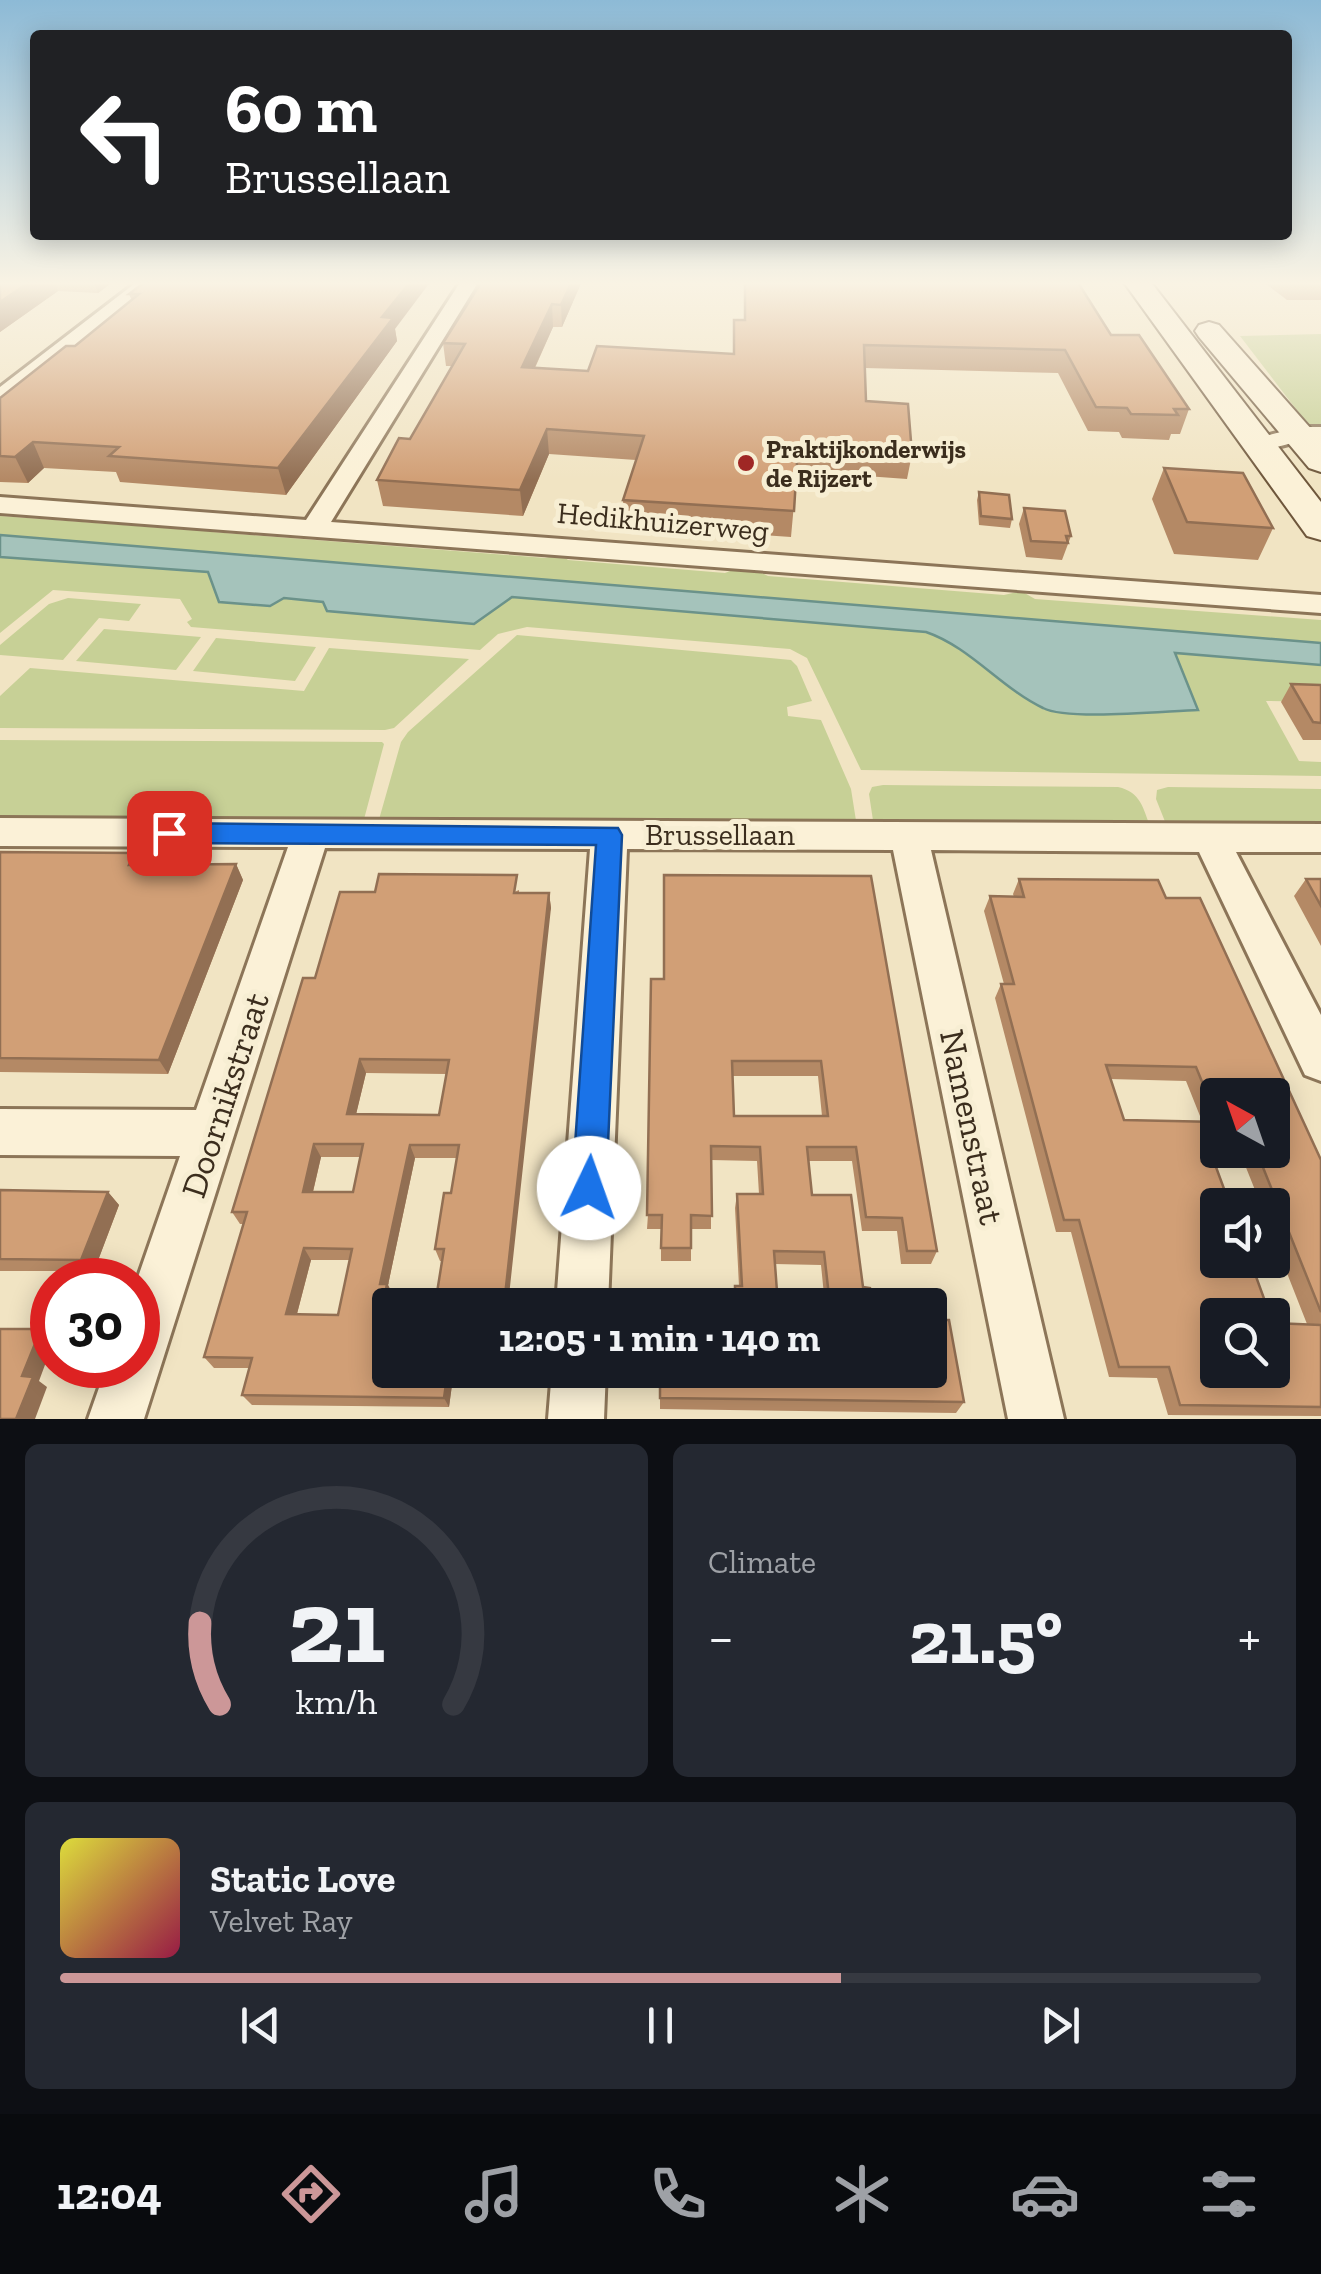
<!DOCTYPE html>
<meta charset="utf-8">
<style>
:root{--surface:#171b24;--page:#242831;--text:#f1f3f6;--muted:#9ea1a6;--line:#363941;--accent:#cc9798}
body{margin:0;font-family:"Zilla Slab",serif;background:var(--page);color:var(--text);height:100vh;display:flex;flex-direction:column;font-size:38px;white-space:nowrap}
*{box-sizing:border-box;margin:0}
p{font-size:32px;color:var(--muted)}
.icon{flex:none;width:55px;height:55px;fill:none;stroke:currentColor;stroke-width:2;stroke-linecap:round;stroke-linejoin:round}
.map{position:relative;height:1419px;overflow:hidden}
.details{display:flex;flex-direction:column;gap:25px;padding:25px;background:#0d0f14;flex:1}
.details>*{flex:none}
.hud{position:absolute;left:30px;top:30px;width:1262px;height:210px;border-radius:10px;box-shadow:0 5px 25px #0003;background:#202124;color:#fff;overflow:hidden}
.needle{width:65px;rotate:320deg}
.tools{position:absolute;left:1200px;top:1078px;display:grid;gap:20px}
.tools a{display:grid;place-items:center;width:90px;height:90px;border-radius:10px;background:var(--surface);box-shadow:0 5px 25px #0003;font-size:50px}
.speed{position:absolute;left:30px;top:1258px;display:flex;gap:20px;font-size:50px;font-weight:700;text-align:center}
.speed>*{display:grid;place-content:center;width:130px;height:130px;border-radius:50%;background:var(--surface);box-shadow:0 5px 25px #0003;line-height:1}
.speed .limit{border:15px solid #d22;background:#fff;color:#111}
.pin{position:absolute;display:grid;place-items:center;width:85px;height:85px;color:#fff;margin:-42px;border-radius:20px;box-shadow:0 5px 15px #0006}
.me{position:absolute;width:110px;margin:-55px;rotate:3deg;stroke-linejoin:round;filter:drop-shadow(0 0 8px #0008)}
.turn{display:flex;align-items:center;gap:35px;height:210px;padding:0 30px;font-size:45px}
.turn .icon{width:130px;height:130px;stroke-width:2.5}
.turn b{display:block;font-size:70px;line-height:85px}
.big{font-size:75px;font-weight:800;line-height:1.1}
.details .tile{flex:1;display:flex;flex-direction:column;justify-content:center;gap:15px;min-width:0;padding:0 35px;border-radius:15px;background:var(--page)}
.details .dial{align-items:center;gap:0}
.dial svg{height:260px;overflow:visible;fill:none;stroke:var(--line);stroke-width:7;stroke-linecap:round;text-anchor:middle}
.dial text{fill:var(--text);stroke:none}
.song{display:flex;align-items:center;gap:30px}
.cover{width:120px;height:120px;border-radius:15px;background:linear-gradient(135deg,hsl(60 70% 55%),hsl(340 70% 35%))}
.played{height:10px;border-radius:5px;background:linear-gradient(90deg,var(--accent) 65%,var(--line) 65%)}
.keys{display:flex;justify-content:space-around;direction:ltr}
.heat{display:flex;justify-content:space-between;align-items:center;font-size:55px;direction:ltr}
.details .tiles{flex:1;display:grid;gap:25px;grid-template-columns:1fr 1fr}
.tile:last-child{grid-column:span 2}
.trip{position:absolute;left:372px;top:1288px;width:575px;height:100px;border-radius:10px;background:var(--surface);box-shadow:0 5px 25px #0003;font-weight:800;line-height:100px;text-align:center}
.tab-bar{display:flex;height:160px;justify-content:space-around;align-items:center;background:#090b0e;color:var(--muted)}
.tab-bar .icon{width:70px;height:70px}
.tab-bar .selected{color:var(--accent)}
.tab-bar b{font-size:45px;color:var(--text)}
.map>svg:first-child{display:block}
.green{fill:#c7d096}
.water{fill:#a5c3bb;stroke:#6b928a;stroke-width:2.5}
.lines{fill:none;stroke-linecap:round;stroke-linejoin:round}
.minor-casing{stroke:#8c7558;stroke-width:6}
.secondary-casing{stroke:#6e563b;stroke-width:4}
.minor{fill:#fbf1d7;fill-rule:evenodd}
.secondary{fill:#fbf1d7;fill-rule:evenodd}
.wall{fill:#b48965;fill-rule:evenodd}
.shaded-wall{fill:#926f53}
.building{fill:#d19f76;stroke:#926f53;stroke-width:2.5;fill-rule:evenodd}
.route{fill:#1a73e8;stroke:#114b97;stroke-width:2.5}
.poi-dot{fill:#9f2725;stroke:#f7eed3;stroke-width:4}
.labels{text-anchor:middle;stroke-width:10;stroke-linejoin:round;paint-order:stroke}
.far-poi-label{font-size:25px;font-weight:bold;fill:#3b2d1d;stroke:#f7eed3;text-anchor:start}
.street-label{font-size:30px;fill:#3b2d1d;stroke:#f7eed3}
.near-street-label{font-size:35px;fill:#3b2d1d;stroke:#f7eed3}
</style>
<div class="map">
<svg width="1321" height="1419" viewBox="0 0 1321 1419">
<rect width="100%" height="100%" fill="#f1e4c3"/>
<path class="green" d="M 1321,334 L 1321,426 L 1309,426 L 1240,336 Z
M 0,516 L 192,530 L 190,523 L 205,523 L 212,532 L 545,558 L 561,554 L 568,560 L 725,573 C 740,566 754,568 768,576 L 1004,595 L 1021,591 L 1035,599 L 1321,620 L 1321,643 L 0,535 Z
M 0,557 L 209,572 L 284,598 L 324,602 L 327,611 L 474,624 L 511,597 L 926,632 L 948,642 L 1045,710 L 1197,710 L 1174,653 L 1321,665 L 1321,702 L 1266,701 L 1299,761 L 1321,762 L 1321,776 L 861,770 L 807,658 L 790,649 L 527,627 L 498,634 L 480,650 L 191,627 L 187,622 L 192,619 L 180,599 L 53,590 L 0,633 Z
M 68,598 L 141,604 L 129,621 L 99,618 L 63,660 L 0,655 L 0,645 L 49,604 Z
M 104,629 L 201,637 L 176,670 L 76,661 Z
M 517,635 L 791,660 L 797,666 L 812,701 L 787,707 L 788,716 L 821,720 L 851,789 L 857,827 L 378,823 L 401,742 L 408,732 Z
M 216,638 L 316,647 L 295,681 L 193,671 Z
M 329,648 L 469,659 L 394,728 L 385,730 L 0,728 L 0,696 L 30,668 L 304,691 Z
M 0,740 L 382,742 L 384,744 L 363,823 L 0,821 Z
M 883,785 L 1118,787 C 1141,792 1143,808 1151,829 L 874,827 L 869,794 L 872,787 Z
M 1168,787 L 1321,789 L 1321,829 L 1168,829 L 1156,799 L 1157,790 Z"/>
<path class="water" d="M 0,535 L 1321,643 L 1321,665 L 1175,653 L 1198,710 C 1165,711 1067,721 1043,708 C 1001,688 970,647 926,632 L 512,597 L 474,624 L 327,611 L 323,602 L 284,598 L 270,606 L 219,602 L 208,572 L 0,557 Z"/>
<g class="lines">
<g class="minor-casing">
<path id="minor" d="M 138,281 L 158,281 L 8,403 L 0,405 L 0,387 Z
M 461,281 L 479,281 L 331,522 L 1321,595 L 1321,613 L 0,513 L 0,497 L 306,520 Z
M 1300,427 L 1321,427 L 1321,441 L 1300,441 L 1258,452 L 1246,445 L 1250,440 Z
M 0,818 L 1321,824 L 1321,852 L 1236,852 L 1321,1015 L 1321,1081 L 1305,1075 L 1199,852 L 931,850 L 1064,1419 L 1008,1419 L 893,850 L 627,849 L 608,1305 L 556,1305 L 590,849 L 325,848 L 144,1419 L 88,1419 L 107,1365 L 138,1365 L 137,1280 L 180,1156 L 0,1155 L 0,1109 L 196,1110 L 288,847 L 0,846 Z
M 552,1370 L 606,1370 L 604,1419 L 548,1419 Z"/>
</g>
<g class="secondary-casing">
<path id="secondary" d="M 1123,281 L 1150,281 L 1321,502 L 1321,540 L 1307,536 Z
M 1209,322 L 1219,325 L 1321,440 L 1321,472 L 1309,468 L 1199,337 L 1195,331 L 1199,325 Z"/>
</g>
<use href="#minor" class="minor"/>
<use href="#secondary" class="secondary"/>
</g>
<path class="wall" d="M 0,281 L 114,281 L 98,293 L 58,291 L 0,332 Z
M 582,281 L 562,327 L 553,327 L 535,368 L 588,371 L 733,354 L 734,320 L 744,320 L 744,281 L 1077,281 L 1111,335 L 1189,409 L 1180,434 L 1171,434 L 1169,440 L 1122,438 L 1119,432 L 1088,431 L 1058,373 L 865,368 L 866,401 L 912,454 L 907,479 L 797,471 L 791,537 L 624,526 L 623,500 L 636,460 L 549,454 L 523,516 L 383,506 L 377,480 L 410,439 L 452,366 L 446,366 L 443,343 Z
M 1262,281 L 1321,281 L 1321,300 L 1287,300 Z
M 129,294 L 395,329 L 397,341 L 286,495 L 120,482 L 116,472 L 44,468 L 28,483 L 0,482 L 0,398 L 75,346 L 132,301 Z
M 1164,468 L 1273,528 L 1258,560 L 1174,554 L 1152,499 Z
M 979,492 L 1012,519 L 1010,528 L 979,525 L 977,500 Z
M 1024,508 L 1071,536 L 1062,560 L 1026,557 L 1019,524 Z
M 1291,684 L 1321,685 L 1321,740 L 1303,740 L 1281,702 Z
M 0,852 L 135,853 L 141,865 L 236,864 L 243,880 L 168,1074 L 0,1072 Z
M 871,876 L 937,1251 L 931,1264 L 901,1264 L 897,1231 L 862,1231 L 852,1161 L 809,1161 L 812,1195 L 872,1305 L 825,1305 L 821,1265 L 775,1264 L 778,1305 L 733,1305 L 735,1286 L 739,1286 L 735,1208 L 737,1194 L 759,1194 L 757,1161 L 711,1160 L 711,1229 L 691,1229 L 691,1261 L 661,1261 L 661,1229 L 647,1229 L 664,979 ZM 733,1076 L 818,1076 L 822,1116 L 734,1116 Z
M 1019,879 L 1166,898 L 1321,1160 L 1321,1416 L 1168,1415 L 1157,1378 L 1109,1377 L 1071,1232 L 1056,1232 L 995,998 L 1001,984 L 1004,984 L 984,911 L 990,896 L 1014,897 L 1013,894 ZM 1110,1079 L 1186,1081 L 1202,1121 L 1124,1120 ZM 1272,1095 L 1272,1150 L 1239,1150 L 1261,1205 L 1272,1205 L 1272,1235 L 1307,1324 L 1273,1323 L 1209,1148 L 1218,1145 Z
M 1306,879 L 1321,879 L 1321,946 L 1294,896 Z
M 519,890 L 519,893 L 549,893 L 551,908 L 442,1261 L 440,1261 L 435,1249 L 451,1193 L 457,1158 L 415,1158 L 388,1285 L 393,1295 L 389,1315 L 390,1370 L 454,1370 L 449,1407 L 252,1405 L 242,1395 L 250,1368 L 214,1368 L 204,1357 L 243,1224 L 240,1224 L 232,1212 L 315,978 ZM 366,1073 L 446,1074 L 439,1115 L 356,1114 ZM 321,1157 L 360,1157 L 353,1192 L 313,1192 ZM 311,1260 L 350,1260 L 338,1315 L 297,1314 Z
M 0,1190 L 108,1192 L 119,1205 L 94,1271 L 0,1271 Z
M 660,1370 L 964,1402 L 956,1413 L 660,1409 Z"/>
<path class="shaded-wall" d="M 31,281 L 54,281 L 58,291 L 0,332 L 0,302 Z
M 94,281 L 114,281 L 98,293 Z
M 411,281 L 431,281 L 395,329 L 397,341 L 286,495 L 278,468 L 382,317 Z
M 572,281 L 582,281 L 562,327 L 561,305 Z
M 552,304 L 553,327 L 524,391 L 522,367 Z
M 547,429 L 549,454 L 523,516 L 520,490 Z
M 33,442 L 44,468 L 28,483 L 15,457 Z
M 135,853 L 143,868 L 129,865 Z
M 236,864 L 243,880 L 168,1074 L 159,1060 Z
M 549,893 L 551,908 L 508,1305 L 504,1305 Z
M 360,1059 L 366,1073 L 353,1127 L 347,1114 Z
M 1218,1136 L 1218,1145 L 1195,1153 L 1206,1140 Z
M 314,1144 L 321,1157 L 310,1204 L 303,1192 Z
M 410,1145 L 415,1158 L 388,1285 L 393,1295 L 387,1326 L 381,1316 L 380,1284 Z
M 108,1192 L 119,1205 L 94,1271 L 81,1260 Z
M 304,1248 L 311,1260 L 294,1325 L 286,1314 Z
M 41,1329 L 52,1338 L 52,1346 L 39,1381 L 47,1387 L 35,1419 L 16,1419 L 22,1376 Z
M 448,1370 L 454,1370 L 449,1407 L 444,1398 Z"/>
<path class="building" d="M 0,281 L 31,281 L 0,302 Z
M 146,281 L 411,281 L 382,317 L 393,318 L 278,468 L 109,456 L 119,447 L 33,442 L 15,457 L 0,456 L 0,398 L 66,346 L 75,346 L 139,294 L 129,294 Z
M 482,281 L 572,281 L 561,305 L 552,304 L 522,367 L 588,371 L 597,346 L 734,354 L 734,320 L 745,320 L 745,281 L 1077,281 L 1111,335 L 1139,335 L 1189,409 L 1174,409 L 1178,415 L 1131,414 L 1127,408 L 1096,407 L 1065,350 L 864,345 L 866,401 L 908,404 L 912,454 L 798,446 L 794,511 L 623,500 L 644,436 L 547,429 L 520,490 L 377,480 L 399,438 L 410,439 L 465,344 L 443,343 Z
M 1164,468 L 1243,473 L 1273,528 L 1187,522 Z
M 979,492 L 1009,495 L 1012,519 L 981,516 Z
M 1024,508 L 1065,511 L 1071,536 L 1066,536 L 1068,543 L 1031,541 Z
M 1291,684 L 1321,685 L 1321,723 L 1313,722 Z
M 0,852 L 135,853 L 129,865 L 236,864 L 159,1060 L 0,1058 Z
M 379,874 L 517,875 L 514,893 L 549,893 L 504,1305 L 435,1305 L 444,1249 L 435,1249 L 444,1193 L 451,1193 L 459,1145 L 410,1145 L 380,1284 L 387,1284 L 381,1316 L 390,1315 L 390,1370 L 448,1370 L 444,1398 L 242,1395 L 252,1358 L 204,1357 L 247,1212 L 232,1212 L 303,978 L 315,978 L 340,892 L 375,892 ZM 360,1059 L 449,1060 L 439,1115 L 347,1114 ZM 314,1144 L 363,1144 L 353,1192 L 303,1192 ZM 304,1248 L 352,1249 L 338,1315 L 286,1314 Z
M 664,875 L 871,876 L 937,1251 L 907,1251 L 902,1218 L 866,1217 L 856,1147 L 807,1147 L 812,1195 L 851,1195 L 863,1287 L 870,1288 L 872,1305 L 830,1305 L 824,1252 L 774,1251 L 778,1305 L 735,1305 L 735,1286 L 742,1286 L 737,1194 L 763,1194 L 760,1147 L 711,1146 L 712,1216 L 691,1215 L 691,1248 L 661,1248 L 662,1215 L 647,1215 L 651,979 L 664,979 ZM 732,1061 L 821,1061 L 828,1116 L 734,1116 Z
M 1019,879 L 1158,880 L 1166,898 L 1200,898 L 1321,1160 L 1321,1312 L 1256,1150 L 1272,1150 L 1272,1095 L 1218,1095 L 1218,1121 L 1196,1067 L 1106,1065 L 1124,1120 L 1218,1122 L 1218,1136 L 1206,1140 L 1230,1205 L 1218,1205 L 1218,1260 L 1250,1260 L 1270,1315 L 1218,1315 L 1218,1370 L 1272,1370 L 1272,1321 L 1273,1323 L 1321,1325 L 1321,1407 L 1180,1405 L 1169,1367 L 1119,1367 L 1079,1220 L 1064,1220 L 1001,984 L 1014,984 L 990,896 L 1024,897 Z
M 1306,879 L 1321,879 L 1321,906 Z
M 0,1190 L 108,1192 L 81,1260 L 0,1259 Z
M 930,1320 L 949,1320 L 964,1402 L 660,1398 L 660,1370 L 930,1370 Z
M 0,1329 L 41,1329 L 22,1376 L 33,1377 L 16,1419 L 0,1419 Z"/>
<linearGradient id="sky" x2="0" y2="1"><stop stop-color="#8dbad6"/><stop offset="0.59" stop-color="#f9f3e4"/><stop offset="1" stop-color="#f9f3e4" stop-opacity="0"/></linearGradient>
<rect width="1321" height="480" fill="url(#sky)"/>
<path class="route" d="M 169,823 L 618,828 L 622,835 L 606,1188 L 601,1200 L 589,1205 L 577,1200 L 572,1188 L 596,845 L 169,843 L 160,840 L 156,833 L 160,826 Z"/>
<circle class="poi-dot" cx="746" cy="463" r="10"/>
<g class="labels">
<g class="far-poi-label">
<text x="766" y="458">Praktijkonderwijs<tspan x="766" dy="29">de Rijzert</tspan></text>
</g>
<g class="street-label">
<text transform="translate(663 522) rotate(5)" y="10">Hedikhuizerweg</text>
<text x="720" y="845">Brussellaan</text>
</g>
<g class="near-street-label">
<text transform="translate(225 1095) rotate(-72)" y="12">Doornikstraat</text>
<text transform="translate(972 1127) rotate(78)" y="12">Namenstraat</text>
</g>
</g>
</svg>
<div class="tools">
<a><svg class="needle" viewBox="-14 -14 28 28"><path d="M0-13l5 13h-10z" fill="#e53935"/><path d="M0 13l5-13h-10z" fill="#9ea1a6"/></svg></a>
<a><svg class="icon" aria-label="sound" viewBox="0 0 24 24"><path d="M4 9h4l5-4v14l-5-4H4zM17 9q2 3 0 6"/></svg></a>
<a><svg class="icon" aria-label="search" viewBox="0 0 24 24"><circle cx="10" cy="10" r="6"/><path d="M15 15l6 6"/></svg></a>
</div>
<div class="speed"><div class="limit">30</div></div>
<div class="pin" style="left:169px;top:833px;background:#d93025"><svg class="icon" aria-label="arrive" viewBox="0 0 24 24"><path d="M6 21V4h12l-3 4 3 4H6"/></svg></div>
<svg class="me" style="left:589px;top:1188px" viewBox="-20 -20 40 40"><circle r="19" fill="#fff"/><path d="M0-13L10 11 0 6-10 11z" fill="#1a73e8"/></svg>
<div class="trip">12:05 · 1 min · 140 m</div>
<div class="hud">
<div class="turn"><svg class="icon" aria-label="left" viewBox="0 0 24 24"><path d="M17 20v-9H6M10 6l-5 5 5 5"/></svg><div><b>60 m</b>Brussellaan</div></div>
</div>
</div>
<section class="details">
<div class="tiles">
<div class="tile dial"><svg viewBox="0 0 100 80">
<path d="M14 69A42 42 0 1 1 86 69"/>
<path d="M14 69A42 42 0 0 1 8 44" stroke="#cc9798"/>
<text x="50" y="56" font-size="32" font-weight="700">21</text>
<text x="50" y="72" font-size="11">km/h</text>
</svg></div>
<div class="tile"><p>Climate</p>
<div class="heat"><a>−</a><b class="big">21.5°</b><a>+</a></div>
</div>
<div class="tile">
<div class="song"><i class="cover"></i><div><b>Static Love</b><p>Velvet Ray</p></div></div>
<div class="played"></div>
<div class="keys"><svg class="icon" aria-label="previous" viewBox="0 0 24 24"><path d="M18 5L8 12l10 7zM5 5v14"/></svg><svg class="icon" aria-label="pause" viewBox="0 0 24 24"><path d="M8 5v14M16 5v14"/></svg><svg class="icon" aria-label="next" viewBox="0 0 24 24"><path d="M6 5l10 7-10 7zM19 5v14"/></svg></div>
</div>
</div>
</section>
<nav class="tab-bar">
<b>12:04</b>
<svg class="icon selected" aria-label="directions" viewBox="0 0 24 24"><path d="M12 3l9 9-9 9-9-9zM9 14v-3h6M13 9l2 2-2 2"/></svg>
<svg class="icon" aria-label="music" viewBox="0 0 24 24"><path d="M9 18V5l10-2v13"/><circle cx="6" cy="18" r="3"/><circle cx="16" cy="16" r="3"/></svg>
<svg class="icon" aria-label="phone" viewBox="0 0 24 24"><path d="M5 4h4l2 5-3 2q2 4 5 5l2-3 5 2v4C11 20 4 13 5 4z"/></svg>
<svg class="icon" aria-label="climate" viewBox="0 0 24 24"><path d="M12 3v18M4 7l16 10M4 17L20 7"/></svg>
<svg class="icon" aria-label="car" viewBox="0 0 24 24"><path d="M5 17H2v-5l4-1 3-4h7l3 4 3 1v5h-3M9 17h6M6 11h13"/><circle cx="7" cy="17" r="2"/><circle cx="17" cy="17" r="2"/></svg>
<svg class="icon" aria-label="filters" viewBox="0 0 24 24"><path d="M4 7h16M4 17h16"/><circle cx="9" cy="7" r="2"/><circle cx="15" cy="17" r="2"/></svg>
</nav>
